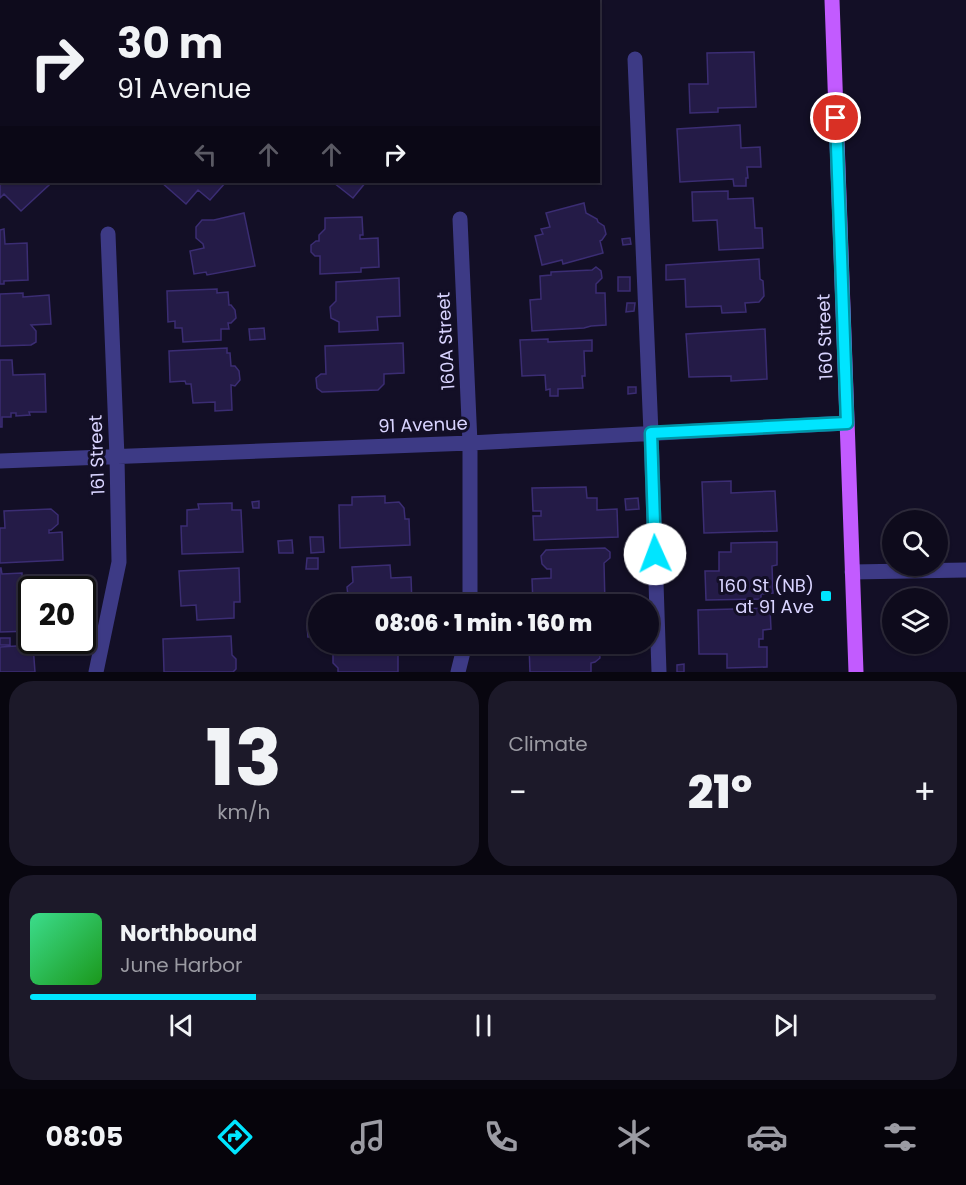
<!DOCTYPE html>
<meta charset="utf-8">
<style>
:root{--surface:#0e0b1c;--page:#1c1929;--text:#f1f3f6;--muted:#9b9ba3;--line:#2e2b3b;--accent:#00e5ff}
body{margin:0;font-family:Poppins,sans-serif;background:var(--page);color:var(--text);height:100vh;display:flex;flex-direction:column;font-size:22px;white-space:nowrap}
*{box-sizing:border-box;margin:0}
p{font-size:20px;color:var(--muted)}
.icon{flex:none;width:33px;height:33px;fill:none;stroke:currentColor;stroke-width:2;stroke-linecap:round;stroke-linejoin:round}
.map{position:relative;height:672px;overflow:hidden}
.sheet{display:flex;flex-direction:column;gap:9px;padding:9px;background:#08060f;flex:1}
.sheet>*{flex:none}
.hud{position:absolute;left:0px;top:0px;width:600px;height:183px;box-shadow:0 2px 4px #0004,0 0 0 2px var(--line);background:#0e0b1c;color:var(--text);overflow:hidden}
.buttons{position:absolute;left:882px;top:510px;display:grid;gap:12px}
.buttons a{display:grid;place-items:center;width:66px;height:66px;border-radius:50%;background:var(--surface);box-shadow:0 2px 4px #0004,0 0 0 2px var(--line);font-size:30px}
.speed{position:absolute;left:18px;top:576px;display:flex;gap:12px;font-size:30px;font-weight:700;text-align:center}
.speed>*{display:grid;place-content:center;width:78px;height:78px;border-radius:50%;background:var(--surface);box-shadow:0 2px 4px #0004,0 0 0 2px var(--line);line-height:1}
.speed .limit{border:3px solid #111;border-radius:9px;background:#fff;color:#111}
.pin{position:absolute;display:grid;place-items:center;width:51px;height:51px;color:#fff;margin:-26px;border:3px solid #fff;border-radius:50%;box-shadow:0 2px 6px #0007}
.me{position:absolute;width:66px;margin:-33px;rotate:358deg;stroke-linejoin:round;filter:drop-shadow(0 0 4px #0008)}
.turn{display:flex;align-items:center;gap:21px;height:126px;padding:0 18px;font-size:27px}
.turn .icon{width:78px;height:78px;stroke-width:2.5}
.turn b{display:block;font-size:42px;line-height:51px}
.lanes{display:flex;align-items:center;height:57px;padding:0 18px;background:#0003;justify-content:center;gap:30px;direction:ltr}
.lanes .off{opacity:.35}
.big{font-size:45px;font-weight:800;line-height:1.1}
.sheet .widget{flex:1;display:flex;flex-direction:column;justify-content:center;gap:9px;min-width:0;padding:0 21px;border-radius:24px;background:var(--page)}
.sheet .dial{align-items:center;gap:0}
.dial b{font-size:78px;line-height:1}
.song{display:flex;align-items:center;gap:18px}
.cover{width:72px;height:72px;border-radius:9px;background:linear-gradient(135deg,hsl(150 70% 55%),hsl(120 70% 35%))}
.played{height:6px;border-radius:3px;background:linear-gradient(90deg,var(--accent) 25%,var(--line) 25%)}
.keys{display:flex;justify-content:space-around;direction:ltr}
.heat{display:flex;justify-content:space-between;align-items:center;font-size:33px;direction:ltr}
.sheet .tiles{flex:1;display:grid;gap:9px;grid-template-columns:1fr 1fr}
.widget:last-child{grid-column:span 2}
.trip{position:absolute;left:308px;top:594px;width:351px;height:60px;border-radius:30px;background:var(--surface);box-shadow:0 2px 4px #0004,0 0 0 2px var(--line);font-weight:800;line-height:60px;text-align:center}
.menu{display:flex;height:96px;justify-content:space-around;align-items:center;background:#06040b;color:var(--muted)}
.menu .icon{width:42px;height:42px}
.menu .active{color:var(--accent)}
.menu b{font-size:27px;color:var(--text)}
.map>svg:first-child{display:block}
.green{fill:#12302f}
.building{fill:#241b47;stroke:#3b2d73;stroke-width:1.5}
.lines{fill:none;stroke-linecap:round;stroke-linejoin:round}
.minor{stroke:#3d3a85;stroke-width:15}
.major{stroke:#c25bff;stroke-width:15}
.route-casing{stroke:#0095a6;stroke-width:15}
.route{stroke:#00e5ff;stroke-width:10}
.poi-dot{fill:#00e5ff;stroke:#130f26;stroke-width:2}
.labels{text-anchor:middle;stroke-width:6;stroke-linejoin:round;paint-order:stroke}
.street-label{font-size:18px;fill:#d9d4ff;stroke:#130f26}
.poi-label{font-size:18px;fill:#d9d4ff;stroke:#130f26;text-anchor:end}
</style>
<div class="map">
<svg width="966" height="672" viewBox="0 0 966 672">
<rect width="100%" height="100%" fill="#130f26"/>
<path class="green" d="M 303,0 L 444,0 L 444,1 L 303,2 Z"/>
<path class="building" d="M 0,0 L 26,0 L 26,2 L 2,2 L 2,16 L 0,17 Z
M 57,0 L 111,0 L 111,2 L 57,2 Z
M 120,0 L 179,0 L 179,2 L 120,2 Z
M 196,0 L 239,0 L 238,2 L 197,2 Z
M 754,52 L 756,107 L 718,108 L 718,112 L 690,113 L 689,84 L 708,84 L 707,53 Z
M 740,125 L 741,148 L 760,147 L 761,167 L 747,167 L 748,178 L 746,178 L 746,186 L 734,186 L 733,179 L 680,182 L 677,129 Z
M 0,137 L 2,139 L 2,182 L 45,182 L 49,185 L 21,211 L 4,194 L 0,198 Z
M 161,182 L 226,182 L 210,200 L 198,190 L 186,204 Z
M 335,182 L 366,182 L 353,198 L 334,183 Z
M 728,191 L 728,199 L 753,198 L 755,228 L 762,228 L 763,248 L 719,250 L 717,220 L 693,221 L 692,192 Z
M 584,203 L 586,213 L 597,219 L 598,222 L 604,226 L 606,234 L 602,240 L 600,241 L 603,253 L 563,264 L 562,260 L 542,265 L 535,236 L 543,234 L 541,229 L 550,227 L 546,213 Z
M 244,213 L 255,266 L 207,275 L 206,272 L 194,274 L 190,251 L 204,248 L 203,244 L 196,238 L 196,227 L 202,220 L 214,220 Z
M 362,217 L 363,235 L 360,235 L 360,239 L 378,238 L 379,267 L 361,268 L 361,272 L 320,274 L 320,256 L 315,256 L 311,252 L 311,245 L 316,241 L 319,241 L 319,235 L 325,229 L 325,218 Z
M 4,229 L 5,244 L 27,243 L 28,280 L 4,281 L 4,284 L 0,284 L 0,230 Z
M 630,238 L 631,244 L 623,245 L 622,239 Z
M 759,259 L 760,279 L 763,281 L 764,296 L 759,302 L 745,303 L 746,312 L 722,313 L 721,306 L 686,307 L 685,279 L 666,280 L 666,265 Z
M 596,267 L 601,271 L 602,278 L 596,284 L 596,293 L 605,293 L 606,325 L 591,326 L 584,328 L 532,331 L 530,300 L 541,299 L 540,276 L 551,275 L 551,272 L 592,270 Z
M 618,277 L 630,277 L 630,291 L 618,291 Z
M 399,278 L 400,316 L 377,317 L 378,330 L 339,332 L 339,322 L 331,318 L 330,307 L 336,301 L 336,282 Z
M 217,289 L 217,293 L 228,292 L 229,305 L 231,305 L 235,310 L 236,318 L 231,323 L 228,323 L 229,329 L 221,329 L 221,340 L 183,342 L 182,328 L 175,328 L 175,321 L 168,322 L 167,291 Z
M 23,293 L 23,297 L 49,295 L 51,324 L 31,325 L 36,331 L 36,342 L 31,345 L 0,346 L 0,294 Z
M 627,303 L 635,303 L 634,311 L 626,312 Z
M 264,328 L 265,339 L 250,340 L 249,329 Z
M 765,329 L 767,379 L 731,381 L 731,376 L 689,377 L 686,334 Z
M 548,339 L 548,342 L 592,340 L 592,351 L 584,351 L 585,376 L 582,376 L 583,388 L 558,389 L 558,396 L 550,396 L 550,389 L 546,390 L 545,375 L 522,376 L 520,340 Z
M 403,343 L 404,373 L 384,374 L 384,384 L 378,390 L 322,392 L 317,388 L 316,378 L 321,374 L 326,374 L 325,346 Z
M 227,348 L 227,353 L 230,353 L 231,366 L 235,366 L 239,371 L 240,380 L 235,386 L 231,385 L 232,410 L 215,411 L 215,402 L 193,403 L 191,384 L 186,384 L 185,381 L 170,382 L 169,351 Z
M 0,360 L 12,360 L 13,375 L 45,374 L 46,412 L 29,412 L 30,415 L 16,416 L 16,413 L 11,413 L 11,417 L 2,417 L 2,427 L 0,427 Z
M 628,387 L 636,387 L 636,393 L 628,394 Z
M 731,481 L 731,493 L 775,491 L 777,531 L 704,533 L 702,482 Z
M 586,487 L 587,498 L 597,498 L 597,510 L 617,509 L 618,537 L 534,540 L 533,516 L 541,516 L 541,511 L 533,511 L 532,488 Z
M 385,496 L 385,503 L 399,502 L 404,508 L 405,519 L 409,519 L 410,545 L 340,548 L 339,505 L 352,505 L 352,497 Z
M 638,498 L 639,509 L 626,510 L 625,499 Z
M 259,501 L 259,508 L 253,508 L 252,502 Z
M 232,503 L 232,510 L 241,510 L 243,552 L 182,554 L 181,526 L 187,526 L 187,510 L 199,509 L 198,504 Z
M 51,509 L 58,515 L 58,524 L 51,530 L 49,530 L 49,533 L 62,532 L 63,560 L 0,563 L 0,528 L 5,528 L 4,511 Z
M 310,537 L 323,537 L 324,552 L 311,553 Z
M 292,540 L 293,553 L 279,553 L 278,541 Z
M 777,542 L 777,565 L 772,566 L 773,593 L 761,594 L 761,599 L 706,600 L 705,571 L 719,571 L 719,552 L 731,552 L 731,543 Z
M 605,548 L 610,552 L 610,558 L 604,563 L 605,604 L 533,604 L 532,579 L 551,578 L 551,569 L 547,569 L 542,564 L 541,556 L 546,550 Z
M 307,558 L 318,558 L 318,569 L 306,569 Z
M 390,565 L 391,578 L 411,577 L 412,604 L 352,604 L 352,600 L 348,596 L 347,587 L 353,582 L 352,567 Z
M 0,568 L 1,568 L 2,574 L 22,573 L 23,600 L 32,600 L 32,631 L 0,632 Z
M 239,568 L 240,602 L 234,602 L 234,618 L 197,620 L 196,605 L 181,606 L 179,571 Z
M 770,608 L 771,629 L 763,630 L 763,639 L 759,639 L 759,647 L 767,647 L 767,667 L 727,668 L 727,654 L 699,654 L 698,610 Z
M 318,625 L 318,636 L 308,637 L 307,626 Z
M 231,636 L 232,655 L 236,659 L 236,669 L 233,672 L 164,672 L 163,639 Z
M 0,638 L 10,638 L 10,645 L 0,645 Z
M 339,644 L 377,644 L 377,646 L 398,645 L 398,672 L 338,672 L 338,668 L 333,663 L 333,653 L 339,648 Z
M 549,644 L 596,644 L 599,647 L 600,658 L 595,662 L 591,663 L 591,672 L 530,672 L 529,646 L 549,645 Z
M 33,645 L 35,672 L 0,672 L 0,647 Z
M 684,664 L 684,672 L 677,672 L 677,665 Z"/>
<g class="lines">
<path class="minor" d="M 635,59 L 651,433 L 659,672
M 460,219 L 470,443 L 470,604
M 0,461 L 470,443 L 847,423
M 852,572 L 966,570
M 96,672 L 119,562 L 117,457 L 108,234
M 458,672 L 465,644"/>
<path class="major" d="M 832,0 L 856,672"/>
</g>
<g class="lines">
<g class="route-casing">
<path id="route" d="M 655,554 L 651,433 L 847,423 L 836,118"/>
</g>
<use href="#route" class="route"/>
</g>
<rect class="poi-dot" x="820" y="590" width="12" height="12" rx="3"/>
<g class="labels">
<g class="street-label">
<text transform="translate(825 337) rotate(-92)" y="6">160 Street</text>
<text transform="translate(446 341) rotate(-93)" y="6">160A Street</text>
<text transform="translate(423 425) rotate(-2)" y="6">91 Avenue</text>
<text transform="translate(97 455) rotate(-92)" y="6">161 Street</text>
</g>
<g class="poi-label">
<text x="814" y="592">160 St (NB)<tspan x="814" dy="21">at 91 Ave</tspan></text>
</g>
</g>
</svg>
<div class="buttons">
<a><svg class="icon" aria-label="search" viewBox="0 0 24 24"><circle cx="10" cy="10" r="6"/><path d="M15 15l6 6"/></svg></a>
<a><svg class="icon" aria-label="layers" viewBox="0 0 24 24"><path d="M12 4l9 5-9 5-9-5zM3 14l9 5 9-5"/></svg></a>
</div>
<div class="speed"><div class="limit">20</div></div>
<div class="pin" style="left:836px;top:118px;background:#d93025"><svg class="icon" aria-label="arrive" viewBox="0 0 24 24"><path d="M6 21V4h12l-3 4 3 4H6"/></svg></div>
<svg class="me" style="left:655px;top:554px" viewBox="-20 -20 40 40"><circle r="19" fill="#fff"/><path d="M0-13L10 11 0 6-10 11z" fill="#00e5ff"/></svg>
<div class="trip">08:06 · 1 min · 160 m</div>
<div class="hud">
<div class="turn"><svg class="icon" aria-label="right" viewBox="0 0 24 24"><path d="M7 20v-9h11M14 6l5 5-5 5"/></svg><div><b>30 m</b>91 Avenue</div></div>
<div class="lanes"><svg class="icon off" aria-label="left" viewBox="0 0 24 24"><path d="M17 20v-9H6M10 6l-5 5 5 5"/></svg><svg class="icon off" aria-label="ahead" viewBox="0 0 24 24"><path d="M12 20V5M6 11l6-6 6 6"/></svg><svg class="icon off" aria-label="ahead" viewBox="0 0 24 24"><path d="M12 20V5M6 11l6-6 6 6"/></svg><svg class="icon" aria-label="right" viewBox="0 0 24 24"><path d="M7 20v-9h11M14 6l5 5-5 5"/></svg></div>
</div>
</div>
<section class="sheet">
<div class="tiles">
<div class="widget dial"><b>13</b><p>km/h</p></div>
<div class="widget"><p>Climate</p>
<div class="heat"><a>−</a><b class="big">21°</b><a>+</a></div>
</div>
<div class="widget">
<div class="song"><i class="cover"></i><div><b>Northbound</b><p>June Harbor</p></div></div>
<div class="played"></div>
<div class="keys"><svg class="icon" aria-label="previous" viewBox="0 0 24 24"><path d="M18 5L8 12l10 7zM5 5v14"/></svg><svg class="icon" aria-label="pause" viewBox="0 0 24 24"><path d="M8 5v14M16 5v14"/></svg><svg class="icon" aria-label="next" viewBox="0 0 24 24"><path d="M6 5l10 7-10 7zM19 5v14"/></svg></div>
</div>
</div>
</section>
<nav class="menu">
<b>08:05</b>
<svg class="icon active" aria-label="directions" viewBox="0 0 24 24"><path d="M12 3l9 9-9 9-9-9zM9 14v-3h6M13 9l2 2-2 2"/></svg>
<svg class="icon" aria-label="music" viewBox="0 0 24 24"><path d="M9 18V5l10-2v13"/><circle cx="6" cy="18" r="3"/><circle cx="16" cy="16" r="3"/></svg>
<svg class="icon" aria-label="phone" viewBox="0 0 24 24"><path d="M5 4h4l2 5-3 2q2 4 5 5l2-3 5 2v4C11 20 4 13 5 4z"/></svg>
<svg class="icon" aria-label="climate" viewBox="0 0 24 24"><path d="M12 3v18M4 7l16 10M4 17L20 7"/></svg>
<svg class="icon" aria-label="car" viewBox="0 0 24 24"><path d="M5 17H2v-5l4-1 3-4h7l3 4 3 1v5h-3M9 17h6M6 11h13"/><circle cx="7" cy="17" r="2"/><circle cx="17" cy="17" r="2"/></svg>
<svg class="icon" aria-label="filters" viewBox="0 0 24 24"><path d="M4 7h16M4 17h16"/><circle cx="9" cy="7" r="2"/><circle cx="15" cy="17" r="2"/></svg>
</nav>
